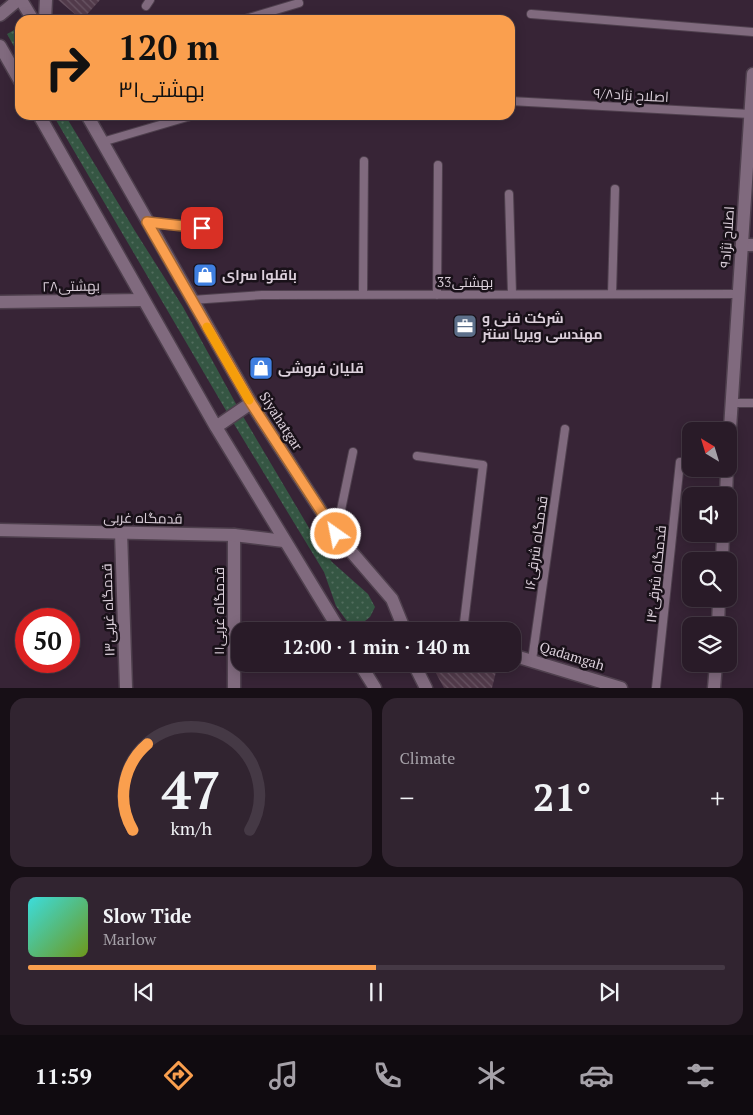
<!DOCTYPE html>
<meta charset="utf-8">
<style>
:root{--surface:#291b28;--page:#312430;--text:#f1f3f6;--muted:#a5a1a8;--line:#453945;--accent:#fa9f4e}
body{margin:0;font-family:"PT Serif",Cairo,serif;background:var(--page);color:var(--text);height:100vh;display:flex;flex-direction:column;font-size:19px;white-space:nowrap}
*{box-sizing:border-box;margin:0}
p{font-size:16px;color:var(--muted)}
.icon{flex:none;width:28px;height:28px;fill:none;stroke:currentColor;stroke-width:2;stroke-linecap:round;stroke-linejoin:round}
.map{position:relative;height:688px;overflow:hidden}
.side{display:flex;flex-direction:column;gap:10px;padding:10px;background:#170f16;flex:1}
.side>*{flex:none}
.top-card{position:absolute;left:15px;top:15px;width:500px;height:105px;border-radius:15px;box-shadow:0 2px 12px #0003,0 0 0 1px var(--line);background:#fa9f4e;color:#111;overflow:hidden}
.needle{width:32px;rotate:322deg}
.buttons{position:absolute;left:682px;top:422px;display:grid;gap:10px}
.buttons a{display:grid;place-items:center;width:55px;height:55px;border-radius:10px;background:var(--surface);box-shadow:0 2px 12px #0003,0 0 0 1px var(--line);font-size:25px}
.speed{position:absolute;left:15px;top:608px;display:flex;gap:10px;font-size:25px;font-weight:700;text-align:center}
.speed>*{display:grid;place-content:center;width:65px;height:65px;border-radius:50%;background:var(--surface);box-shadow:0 2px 12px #0003,0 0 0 1px var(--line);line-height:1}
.speed .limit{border:8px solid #d22;background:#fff;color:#111}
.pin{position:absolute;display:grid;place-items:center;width:42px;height:42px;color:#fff;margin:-21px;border-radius:10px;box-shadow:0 2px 8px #0006}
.me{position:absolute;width:55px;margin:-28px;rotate:327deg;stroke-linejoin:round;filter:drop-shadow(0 0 4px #0008)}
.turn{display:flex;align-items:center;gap:18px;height:105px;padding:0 20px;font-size:22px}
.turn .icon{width:65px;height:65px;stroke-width:2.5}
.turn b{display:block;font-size:35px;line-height:42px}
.big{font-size:38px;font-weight:600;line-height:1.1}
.side .card{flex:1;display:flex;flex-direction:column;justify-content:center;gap:8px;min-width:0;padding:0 18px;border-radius:15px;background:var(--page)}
.side .dial{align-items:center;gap:0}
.dial svg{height:130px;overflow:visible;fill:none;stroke:var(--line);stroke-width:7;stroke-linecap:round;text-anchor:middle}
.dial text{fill:var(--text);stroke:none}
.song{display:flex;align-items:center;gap:15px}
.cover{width:60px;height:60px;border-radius:8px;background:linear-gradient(135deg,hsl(180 70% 55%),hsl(80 70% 35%))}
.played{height:5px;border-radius:2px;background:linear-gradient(90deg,var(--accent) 50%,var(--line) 50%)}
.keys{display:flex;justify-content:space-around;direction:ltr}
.heat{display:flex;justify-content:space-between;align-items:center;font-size:28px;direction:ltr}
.side .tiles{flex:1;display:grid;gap:10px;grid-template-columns:1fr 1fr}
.card:last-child{grid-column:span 2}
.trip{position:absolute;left:231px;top:622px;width:290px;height:50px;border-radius:15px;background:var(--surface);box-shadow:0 2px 12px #0003,0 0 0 1px var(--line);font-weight:600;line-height:50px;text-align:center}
.tabs{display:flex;height:80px;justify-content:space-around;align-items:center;background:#100b10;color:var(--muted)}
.tabs .icon{width:35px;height:35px}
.tabs .active{color:var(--accent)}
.tabs b{font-size:22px;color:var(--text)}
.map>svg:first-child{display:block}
.grass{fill:url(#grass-dots)}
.building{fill:url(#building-back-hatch)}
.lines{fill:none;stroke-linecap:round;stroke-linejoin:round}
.service-casing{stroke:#4f404e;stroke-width:10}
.minor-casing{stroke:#4f404e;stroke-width:15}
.tertiary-casing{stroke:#4f404e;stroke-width:15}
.secondary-casing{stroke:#4f404e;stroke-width:15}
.service{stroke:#806a7e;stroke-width:8}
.minor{stroke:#806a7e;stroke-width:12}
.tertiary{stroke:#806a7e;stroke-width:12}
.secondary{stroke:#806a7e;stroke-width:12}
.route-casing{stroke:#a26733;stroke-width:12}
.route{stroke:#fa9f4e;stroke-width:9}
.slow{stroke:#f59e0b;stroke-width:9}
.labels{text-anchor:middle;stroke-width:5;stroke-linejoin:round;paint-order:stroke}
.street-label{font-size:14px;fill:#dcd0db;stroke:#191119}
.poi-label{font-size:14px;font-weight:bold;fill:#dcd0db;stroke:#191119;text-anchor:start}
</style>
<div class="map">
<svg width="753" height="688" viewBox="0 0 753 688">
<defs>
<pattern id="grass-dots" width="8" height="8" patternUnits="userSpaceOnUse" patternTransform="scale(1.25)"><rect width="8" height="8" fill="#355643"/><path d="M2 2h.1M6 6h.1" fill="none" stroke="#526d5e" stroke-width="1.8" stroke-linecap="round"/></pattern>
<pattern id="building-back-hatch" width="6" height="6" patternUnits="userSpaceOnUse" patternTransform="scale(1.25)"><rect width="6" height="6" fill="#513a4a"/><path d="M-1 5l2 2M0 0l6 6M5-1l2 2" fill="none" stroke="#695564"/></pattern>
</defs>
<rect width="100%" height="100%" fill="#372436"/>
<path class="grass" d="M 16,29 L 20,36 L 20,57 L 7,34 Z
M 53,115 L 65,115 L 135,231 L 183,307 L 241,413 L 315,538 L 332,562 L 368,594 L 375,607 L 370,617 L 360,625 L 347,621 L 336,606 L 324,572 L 231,419 Z"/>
<path class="building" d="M 58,0 L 100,0 L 82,20 Z
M 431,664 L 468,664 L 496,672 L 492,688 L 444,688 Z"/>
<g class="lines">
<g class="service-casing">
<path id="service" d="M 146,6 L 150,0
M 531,14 L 753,32
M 242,20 L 299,3
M 510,101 L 750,114
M 102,142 L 194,115
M 509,194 L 512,294
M 147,222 L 202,228
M 612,294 L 615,189
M 363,295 L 364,161
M 437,295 L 438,165
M 192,300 L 262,295 L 739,294
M 731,403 L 753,403
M 417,456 L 483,465 L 463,631
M 336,534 L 353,452
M 532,660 L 565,429
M 656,688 L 680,462"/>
</g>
<g class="minor-casing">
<path id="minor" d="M 742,245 L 753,245
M 0,302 L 143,300
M 121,532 L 126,688
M 234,535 L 234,688"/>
</g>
<g class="tertiary-casing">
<path id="tertiary" d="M 0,15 L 18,0
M 729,444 L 753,74
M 726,496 L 727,469
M 0,530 L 234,535 L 284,541
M 722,561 L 723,534
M 718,626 L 719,599
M 398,631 L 404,629 L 415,631
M 512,655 L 621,688
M 714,688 L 716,664"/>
</g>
<g class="secondary-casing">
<path id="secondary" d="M 21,0 L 33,20
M 45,20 L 46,0
M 0,46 L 20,81
M 39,115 L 216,427 L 340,631
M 87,115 L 251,403 L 336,534 L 392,599 L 405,631
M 216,427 L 251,403
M 360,664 L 375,688
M 414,664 L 426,688"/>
</g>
<use href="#service" class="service"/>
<use href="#minor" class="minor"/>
<use href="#tertiary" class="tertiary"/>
<use href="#secondary" class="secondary"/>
</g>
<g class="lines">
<g class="route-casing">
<path id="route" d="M 202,228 L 147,222 L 251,403 L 336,534"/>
</g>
<use href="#route" class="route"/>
<path class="slow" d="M 207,327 L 249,400"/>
</g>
<defs>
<g id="shop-square" transform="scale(1.25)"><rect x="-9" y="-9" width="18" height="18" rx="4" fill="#3f7fe0" stroke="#191119"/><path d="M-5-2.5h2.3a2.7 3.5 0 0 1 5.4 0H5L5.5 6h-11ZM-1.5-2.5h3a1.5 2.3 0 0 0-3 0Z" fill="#fff"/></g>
<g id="office-square" transform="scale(1.25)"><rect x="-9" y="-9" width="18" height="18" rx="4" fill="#5c6f8a" stroke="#191119"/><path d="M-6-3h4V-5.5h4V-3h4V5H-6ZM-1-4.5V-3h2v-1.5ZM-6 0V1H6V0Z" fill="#fff"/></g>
</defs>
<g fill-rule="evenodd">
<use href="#shop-square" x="205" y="275"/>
<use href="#office-square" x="465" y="326"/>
<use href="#shop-square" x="261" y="368"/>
</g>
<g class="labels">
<g class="street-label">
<text transform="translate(631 95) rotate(3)" y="5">اصلاح نژاد۹/۸</text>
<text transform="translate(727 237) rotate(-86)" y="5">اصلاح نژاد۹</text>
<text x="465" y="287">33بهشتی</text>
<text transform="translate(71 286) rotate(-1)" y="5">۲۸بهشتی</text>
<text transform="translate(281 421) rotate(57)" y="5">Siyahatgar</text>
<text transform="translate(143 518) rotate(1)" y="5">قدمگاه غربی</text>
<text transform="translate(536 543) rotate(-82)" y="5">قدمگاه شرقی۱۶</text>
<text transform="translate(656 574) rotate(-84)" y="5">قدمگاه شرقی۱۴</text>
<text transform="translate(108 610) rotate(-92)" y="5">قدمگاه غربی۱۳</text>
<text transform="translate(219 611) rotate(-90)" y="5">قدمگاه غربی۱۱</text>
<text transform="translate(572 656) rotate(17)" y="5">Qadamgah</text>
</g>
<g class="poi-label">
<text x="222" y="280">باقلوا سرای</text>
<text x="482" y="323">شرکت فنی و<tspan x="482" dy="16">مهندسی ویریا سنتر</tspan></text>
<text x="278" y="373">قلیان فروشی</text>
</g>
</g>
</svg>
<div class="buttons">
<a><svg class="needle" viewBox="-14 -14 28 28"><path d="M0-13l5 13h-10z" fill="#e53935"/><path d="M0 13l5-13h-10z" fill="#a5a1a8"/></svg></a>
<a><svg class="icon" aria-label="sound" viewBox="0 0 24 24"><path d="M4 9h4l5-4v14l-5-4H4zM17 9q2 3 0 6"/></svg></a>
<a><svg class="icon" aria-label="search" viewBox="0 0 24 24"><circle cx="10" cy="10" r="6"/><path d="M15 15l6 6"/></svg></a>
<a><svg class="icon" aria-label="layers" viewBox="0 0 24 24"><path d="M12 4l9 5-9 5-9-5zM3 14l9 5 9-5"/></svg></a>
</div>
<div class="speed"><div class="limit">50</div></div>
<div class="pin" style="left:202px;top:228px;background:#d93025"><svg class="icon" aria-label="arrive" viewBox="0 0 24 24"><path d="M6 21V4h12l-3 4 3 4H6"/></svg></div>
<svg class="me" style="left:336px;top:534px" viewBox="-20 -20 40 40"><circle r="17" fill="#fa9f4e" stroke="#fff" stroke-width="3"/><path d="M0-11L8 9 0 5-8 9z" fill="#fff"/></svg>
<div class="trip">12:00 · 1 min · 140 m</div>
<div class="top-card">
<div class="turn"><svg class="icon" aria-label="right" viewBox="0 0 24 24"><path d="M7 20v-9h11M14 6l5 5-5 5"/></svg><div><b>120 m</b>بهشتی۳۱</div></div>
</div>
</div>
<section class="side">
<div class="tiles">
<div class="card dial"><svg viewBox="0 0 100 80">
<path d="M14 69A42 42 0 1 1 86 69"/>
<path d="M14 69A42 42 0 0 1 23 16" stroke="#fa9f4e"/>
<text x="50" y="56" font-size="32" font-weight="700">47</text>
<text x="50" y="72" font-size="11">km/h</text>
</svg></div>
<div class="card"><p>Climate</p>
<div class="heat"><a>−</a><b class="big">21°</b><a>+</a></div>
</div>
<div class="card">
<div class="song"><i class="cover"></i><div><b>Slow Tide</b><p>Marlow</p></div></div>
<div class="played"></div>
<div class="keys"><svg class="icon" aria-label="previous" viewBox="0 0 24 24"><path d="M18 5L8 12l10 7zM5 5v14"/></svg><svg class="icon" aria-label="pause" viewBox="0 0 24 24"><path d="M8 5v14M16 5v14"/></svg><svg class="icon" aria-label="next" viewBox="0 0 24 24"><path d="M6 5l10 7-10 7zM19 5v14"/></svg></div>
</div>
</div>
</section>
<nav class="tabs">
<b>11:59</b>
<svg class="icon active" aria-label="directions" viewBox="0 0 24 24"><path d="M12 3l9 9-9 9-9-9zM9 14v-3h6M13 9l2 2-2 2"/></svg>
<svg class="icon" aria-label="music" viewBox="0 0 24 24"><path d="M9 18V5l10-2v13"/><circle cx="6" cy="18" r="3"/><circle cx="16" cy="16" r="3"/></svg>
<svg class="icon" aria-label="phone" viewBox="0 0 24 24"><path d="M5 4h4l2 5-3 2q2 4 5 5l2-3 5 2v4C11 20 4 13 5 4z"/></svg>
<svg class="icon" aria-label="climate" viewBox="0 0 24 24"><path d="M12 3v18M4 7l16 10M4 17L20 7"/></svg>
<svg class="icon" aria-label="car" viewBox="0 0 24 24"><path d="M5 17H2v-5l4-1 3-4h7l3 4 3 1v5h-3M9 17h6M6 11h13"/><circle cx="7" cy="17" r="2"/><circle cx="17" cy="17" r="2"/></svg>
<svg class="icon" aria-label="filters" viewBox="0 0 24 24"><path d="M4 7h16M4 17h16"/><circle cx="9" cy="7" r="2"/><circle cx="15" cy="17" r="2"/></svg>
</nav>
